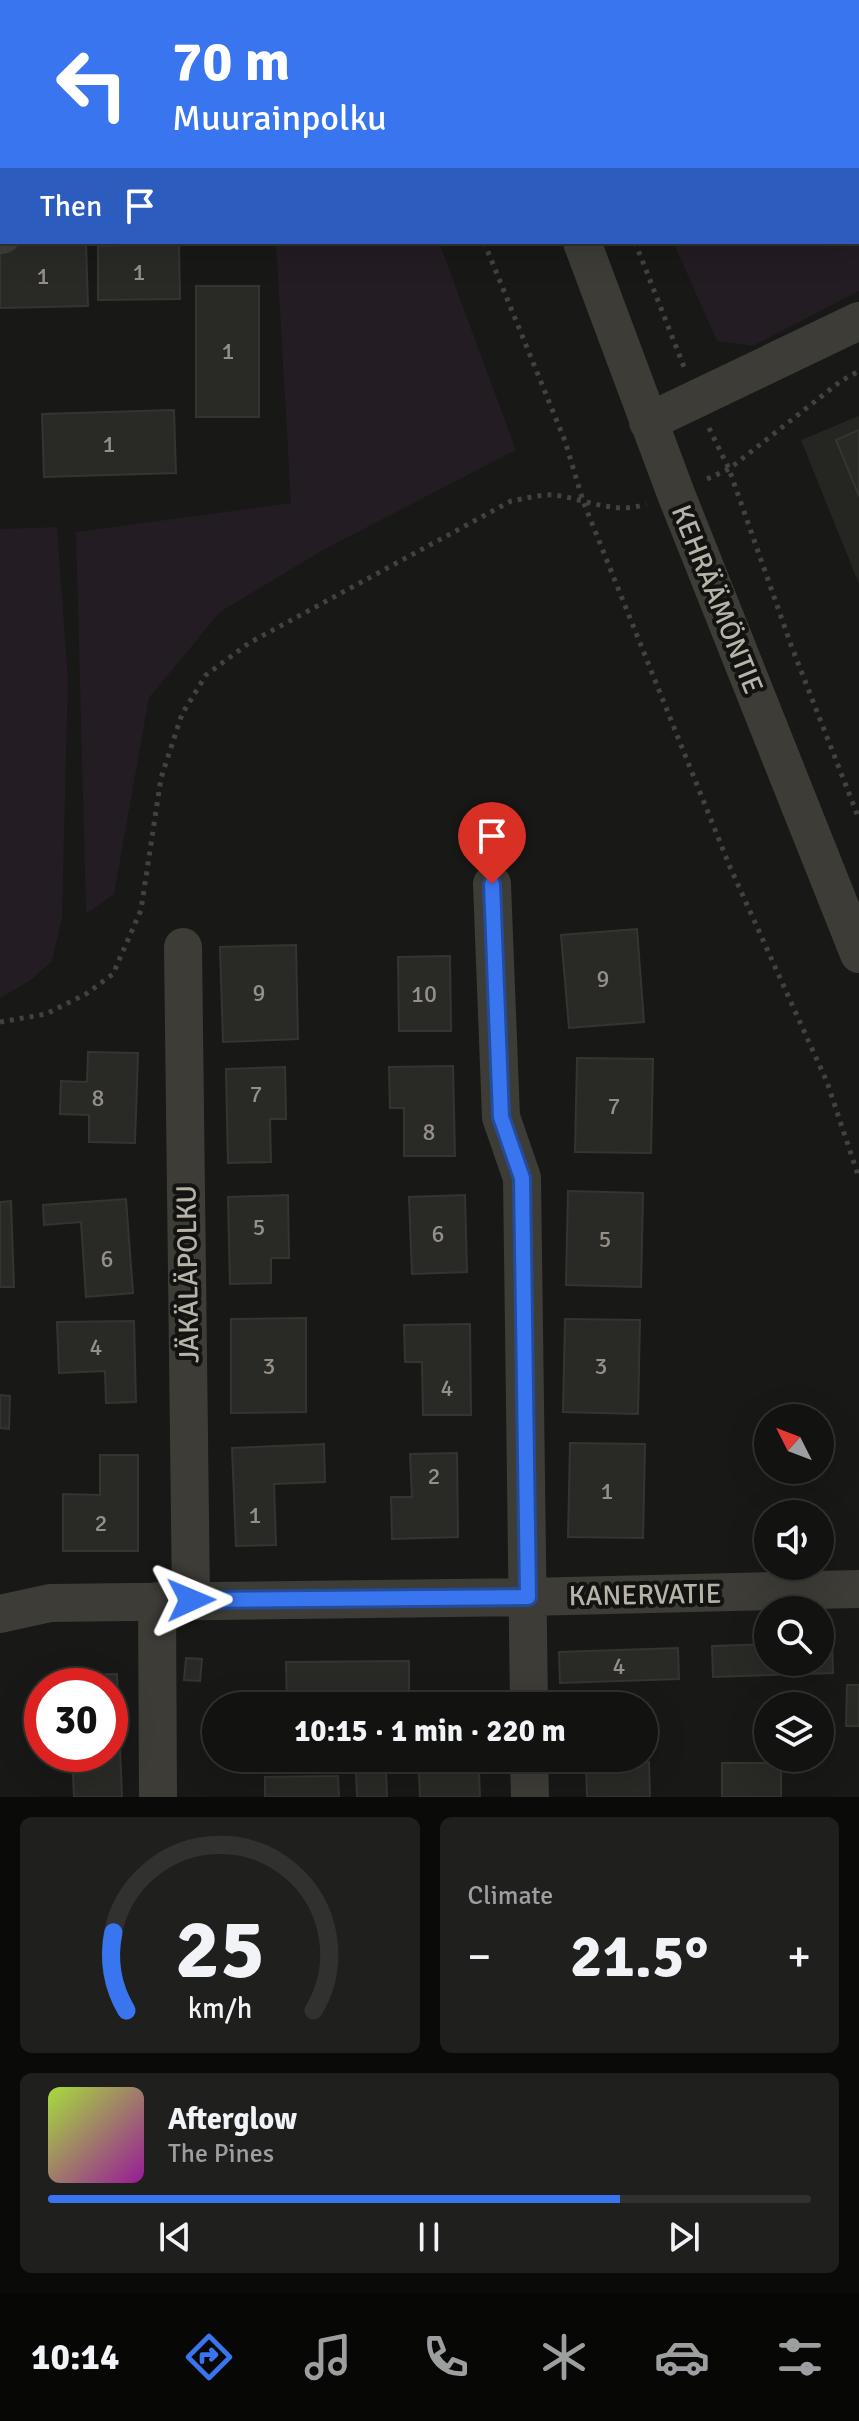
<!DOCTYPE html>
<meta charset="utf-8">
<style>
:root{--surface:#121210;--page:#1f201e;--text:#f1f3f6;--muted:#9c9e9f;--line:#313230;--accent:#3875ee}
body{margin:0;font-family:Signika,sans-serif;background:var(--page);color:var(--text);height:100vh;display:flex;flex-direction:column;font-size:30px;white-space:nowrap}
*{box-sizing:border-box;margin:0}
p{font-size:26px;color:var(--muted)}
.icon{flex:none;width:44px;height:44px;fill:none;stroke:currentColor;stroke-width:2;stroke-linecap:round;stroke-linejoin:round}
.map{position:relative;height:1797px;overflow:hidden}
.drawer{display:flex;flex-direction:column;gap:20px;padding:20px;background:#0a0a09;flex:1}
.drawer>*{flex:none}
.top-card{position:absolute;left:0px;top:0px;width:860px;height:244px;box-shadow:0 8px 32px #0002,0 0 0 2px var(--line);background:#3875ee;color:#fff;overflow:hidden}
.needle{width:52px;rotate:312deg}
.fabs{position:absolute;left:754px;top:1404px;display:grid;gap:16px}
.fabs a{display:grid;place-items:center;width:80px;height:80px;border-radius:50%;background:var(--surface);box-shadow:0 8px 32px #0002,0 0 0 2px var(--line);font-size:40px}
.speed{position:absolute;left:24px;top:1668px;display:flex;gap:16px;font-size:40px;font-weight:700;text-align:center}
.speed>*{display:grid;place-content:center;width:104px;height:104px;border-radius:50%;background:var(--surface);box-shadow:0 8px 32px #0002,0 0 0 2px var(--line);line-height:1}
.speed .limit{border:12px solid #d22;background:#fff;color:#111}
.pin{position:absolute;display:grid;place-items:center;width:68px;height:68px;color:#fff;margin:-82px -34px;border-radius:50% 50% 50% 0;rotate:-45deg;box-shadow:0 0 8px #0007}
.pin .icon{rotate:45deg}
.me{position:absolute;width:88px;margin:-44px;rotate:89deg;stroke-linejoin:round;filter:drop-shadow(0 0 6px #0008)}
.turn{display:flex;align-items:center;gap:28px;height:168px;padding:0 40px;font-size:36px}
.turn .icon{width:104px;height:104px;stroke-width:2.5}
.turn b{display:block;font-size:56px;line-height:68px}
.then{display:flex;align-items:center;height:76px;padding:0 40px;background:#0003;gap:16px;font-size:30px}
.big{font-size:60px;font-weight:800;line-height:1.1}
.drawer .tile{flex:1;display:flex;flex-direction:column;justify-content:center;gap:12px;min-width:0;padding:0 28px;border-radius:12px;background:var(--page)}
.drawer .dial{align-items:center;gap:0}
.dial svg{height:208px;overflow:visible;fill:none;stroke:var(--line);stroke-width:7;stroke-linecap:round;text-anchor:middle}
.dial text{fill:var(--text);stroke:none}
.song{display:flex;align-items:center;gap:24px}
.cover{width:96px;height:96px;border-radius:12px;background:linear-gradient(135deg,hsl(80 70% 55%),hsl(300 70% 35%))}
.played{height:8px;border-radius:4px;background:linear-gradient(90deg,var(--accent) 75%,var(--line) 75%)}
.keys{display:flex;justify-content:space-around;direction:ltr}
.heat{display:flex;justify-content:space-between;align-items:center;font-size:44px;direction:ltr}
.drawer .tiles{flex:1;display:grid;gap:20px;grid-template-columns:1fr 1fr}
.tile:last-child{grid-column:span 2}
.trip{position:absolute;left:202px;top:1692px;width:456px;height:80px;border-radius:40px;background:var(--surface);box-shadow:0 8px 32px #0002,0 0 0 2px var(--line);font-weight:800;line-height:80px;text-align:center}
.dock{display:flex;height:128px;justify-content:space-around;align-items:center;background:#070706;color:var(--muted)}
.dock .icon{width:56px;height:56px}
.dock .current{color:var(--accent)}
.dock b{font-size:36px;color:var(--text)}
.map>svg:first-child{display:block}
.built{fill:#252522}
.green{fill:#231c22}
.building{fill:#292926;stroke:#343430;stroke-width:2}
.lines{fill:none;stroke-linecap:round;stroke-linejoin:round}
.path{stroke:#44423d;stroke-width:5;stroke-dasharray:4 6;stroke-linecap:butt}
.minor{stroke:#3d3c37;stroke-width:38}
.route-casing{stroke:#244c9b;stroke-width:20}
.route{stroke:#3875ee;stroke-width:14}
.labels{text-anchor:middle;stroke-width:8;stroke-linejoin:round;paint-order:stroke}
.number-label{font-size:24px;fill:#949088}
.street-label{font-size:28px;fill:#b7b3a8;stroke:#131311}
</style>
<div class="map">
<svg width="859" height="1797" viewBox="0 0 859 1797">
<rect width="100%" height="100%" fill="#181816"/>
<path class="built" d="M 571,0 L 859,0 L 859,35 L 858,2 Z
M 859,416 L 859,584 L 801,440 Z"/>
<path class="green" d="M 0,0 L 350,0 L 350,2 L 18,2 Z
M 859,48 L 859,291 L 753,346 L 717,341 L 673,242 L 858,242 Z
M 276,242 L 439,242 L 516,450 L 323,550 L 220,612 L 149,698 L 114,894 L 86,914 L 76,532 L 291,503 Z
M 57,527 L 68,679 L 62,918 L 52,961 L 31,980 L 0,998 L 0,529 Z"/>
<path class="building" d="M 0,42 L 2,42 L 2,218 L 0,218 Z
M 86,243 L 88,306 L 0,308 L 0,246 Z
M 179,244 L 180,299 L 98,300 L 98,246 Z
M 196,286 L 259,286 L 259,417 L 196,417 Z
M 174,410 L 176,473 L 44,477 L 42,414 Z
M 859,430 L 859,496 L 836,440 Z
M 637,929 L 644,1022 L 569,1028 L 561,935 Z
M 296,945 L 298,1039 L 223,1042 L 220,947 Z
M 450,956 L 451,1031 L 399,1031 L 398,957 Z
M 88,1052 L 138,1053 L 135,1143 L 89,1142 L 89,1115 L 60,1114 L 61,1081 L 87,1082 Z
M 577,1058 L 653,1059 L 651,1153 L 575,1152 Z
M 453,1066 L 455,1156 L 404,1156 L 404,1108 L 390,1108 L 389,1067 Z
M 285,1067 L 286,1119 L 270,1119 L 271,1162 L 228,1163 L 226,1069 Z
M 568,1191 L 643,1193 L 641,1287 L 566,1285 Z
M 288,1195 L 289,1258 L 271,1258 L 271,1283 L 230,1284 L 228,1197 Z
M 465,1195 L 467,1272 L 412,1274 L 409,1197 Z
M 126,1199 L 133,1293 L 86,1297 L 81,1222 L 44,1225 L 43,1205 Z
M 11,1201 L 14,1287 L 0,1287 L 0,1202 Z
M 306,1318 L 306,1412 L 231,1413 L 231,1319 Z
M 565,1319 L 640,1320 L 638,1414 L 563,1412 Z
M 134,1321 L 136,1402 L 106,1403 L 105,1371 L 59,1373 L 57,1322 Z
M 470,1324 L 471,1415 L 423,1415 L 422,1362 L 405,1362 L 404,1325 Z
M 0,1395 L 10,1396 L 9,1429 L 0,1428 Z
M 570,1443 L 645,1444 L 643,1538 L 568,1537 Z
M 324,1444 L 325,1482 L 274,1484 L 276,1545 L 236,1546 L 232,1448 Z
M 457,1453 L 458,1537 L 392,1539 L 391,1497 L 412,1497 L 410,1454 Z
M 100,1455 L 138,1455 L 138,1551 L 63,1551 L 63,1494 L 100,1495 Z
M 820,1642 L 832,1642 L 833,1673 L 713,1677 L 712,1646 L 768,1644 L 768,1662 L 820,1662 Z
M 678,1648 L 679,1679 L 560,1683 L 559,1652 Z
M 186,1658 L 202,1659 L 200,1681 L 184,1680 Z
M 409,1661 L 409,1706 L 287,1706 L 286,1662 Z
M 117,1674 L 122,1797 L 74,1797 L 72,1754 L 110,1754 L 110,1686 L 70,1686 L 69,1676 Z
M 847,1685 L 859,1685 L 859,1726 L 846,1726 Z
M 649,1762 L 650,1797 L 587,1797 L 586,1764 Z
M 722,1763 L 781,1763 L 781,1797 L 722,1797 Z
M 386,1770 L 387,1797 L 357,1797 L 356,1772 Z
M 479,1771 L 480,1797 L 420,1797 L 419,1773 Z
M 338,1776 L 339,1797 L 265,1797 L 265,1777 Z"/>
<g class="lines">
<path class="path" d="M 386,0 L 387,2
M 541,0 L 542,2
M 484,242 L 565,441 L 583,501 L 730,867 L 827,1082 L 859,1178
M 635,242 L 684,367
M 709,428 L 729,469 L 791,645 L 859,819
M 707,479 L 729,469 L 841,381 L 859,371
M 0,1022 L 46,1014 L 86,994 L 113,974 L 141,910 L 161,778 L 182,714 L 206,675 L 249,643 L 511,501 C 524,499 540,494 554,495 C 586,499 614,515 646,504"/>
<path class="minor" d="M 487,0 L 488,2
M 635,0 L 636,2
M 784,2 L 789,0
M 0,235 L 2,235
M 582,242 L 676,494 L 859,954
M 648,422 L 859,321
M 492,884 L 501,1117 L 522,1178 L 529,1706
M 183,947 L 191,1600
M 157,1601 L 158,1797
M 0,1614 L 50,1603 L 528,1597 L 859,1589
M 529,1758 L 530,1797"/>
</g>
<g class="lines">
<g class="route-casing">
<path id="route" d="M 191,1600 L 528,1597 L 522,1178 L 501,1117 L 492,884"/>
</g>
<use href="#route" class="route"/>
</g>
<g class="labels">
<g class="number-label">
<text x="139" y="280">1</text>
<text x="43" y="284">1</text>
<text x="228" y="359">1</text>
<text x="109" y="452">1</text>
<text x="603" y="987">9</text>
<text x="259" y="1001">9</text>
<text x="424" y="1002">10</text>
<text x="256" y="1102">7</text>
<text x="98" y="1106">8</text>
<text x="614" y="1114">7</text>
<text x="429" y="1140">8</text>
<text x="259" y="1235">5</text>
<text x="438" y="1242">6</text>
<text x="605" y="1247">5</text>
<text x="107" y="1267">6</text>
<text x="96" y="1355">4</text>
<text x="269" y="1374">3</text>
<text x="601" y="1374">3</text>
<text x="447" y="1396">4</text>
<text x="434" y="1484">2</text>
<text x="607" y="1499">1</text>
<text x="255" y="1523">1</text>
<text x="101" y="1531">2</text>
<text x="619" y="1674">4</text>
</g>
<g class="street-label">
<text transform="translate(718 599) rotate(68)" y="10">KEHRÄÄMÖNTIE</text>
<text transform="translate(187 1274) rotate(-91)" y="10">JÄKÄLÄPOLKU</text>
<text transform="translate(645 1594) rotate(-1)" y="10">KANERVATIE</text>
</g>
</g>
</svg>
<div class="fabs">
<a><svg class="needle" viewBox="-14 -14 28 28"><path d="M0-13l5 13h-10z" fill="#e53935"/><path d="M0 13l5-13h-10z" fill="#9c9e9f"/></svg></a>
<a><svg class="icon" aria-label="sound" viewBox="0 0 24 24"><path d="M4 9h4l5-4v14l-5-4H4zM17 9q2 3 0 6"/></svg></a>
<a><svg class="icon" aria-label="search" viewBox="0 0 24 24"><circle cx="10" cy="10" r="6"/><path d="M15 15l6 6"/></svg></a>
<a><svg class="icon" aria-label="layers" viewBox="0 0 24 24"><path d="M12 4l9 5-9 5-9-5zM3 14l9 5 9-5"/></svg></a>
</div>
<div class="speed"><div class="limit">30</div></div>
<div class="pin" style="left:492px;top:884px;background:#d93025"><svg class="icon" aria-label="arrive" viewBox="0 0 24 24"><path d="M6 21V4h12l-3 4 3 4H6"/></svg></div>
<svg class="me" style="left:191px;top:1600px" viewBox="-20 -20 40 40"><path d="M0-17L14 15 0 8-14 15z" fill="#3875ee" stroke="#fff" stroke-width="4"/></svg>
<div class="trip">10:15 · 1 min · 220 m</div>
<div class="top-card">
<div class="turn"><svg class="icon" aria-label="left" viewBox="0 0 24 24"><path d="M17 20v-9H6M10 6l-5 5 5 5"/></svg><div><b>70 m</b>Muurainpolku</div></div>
<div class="then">Then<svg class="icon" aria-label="arrive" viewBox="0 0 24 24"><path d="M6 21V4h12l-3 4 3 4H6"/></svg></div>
</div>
</div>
<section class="drawer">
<div class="tiles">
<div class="tile dial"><svg viewBox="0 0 100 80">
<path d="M14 69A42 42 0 1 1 86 69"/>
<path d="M14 69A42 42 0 0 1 9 39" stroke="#3875ee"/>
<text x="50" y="56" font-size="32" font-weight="700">25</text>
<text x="50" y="72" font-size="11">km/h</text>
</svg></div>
<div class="tile"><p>Climate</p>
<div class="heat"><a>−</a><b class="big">21.5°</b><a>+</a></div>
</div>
<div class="tile">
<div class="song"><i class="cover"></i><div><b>Afterglow</b><p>The Pines</p></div></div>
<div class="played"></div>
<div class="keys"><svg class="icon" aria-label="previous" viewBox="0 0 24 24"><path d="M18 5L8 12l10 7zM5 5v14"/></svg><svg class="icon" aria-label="pause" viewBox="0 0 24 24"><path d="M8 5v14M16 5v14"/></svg><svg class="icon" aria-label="next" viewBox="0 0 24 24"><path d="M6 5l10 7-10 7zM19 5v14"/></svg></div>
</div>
</div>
</section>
<nav class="dock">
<b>10:14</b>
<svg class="icon current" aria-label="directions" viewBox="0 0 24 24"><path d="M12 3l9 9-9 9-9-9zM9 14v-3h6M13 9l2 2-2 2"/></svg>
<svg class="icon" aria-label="music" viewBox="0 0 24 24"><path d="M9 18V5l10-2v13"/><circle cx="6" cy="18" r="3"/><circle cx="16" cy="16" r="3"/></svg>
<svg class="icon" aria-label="phone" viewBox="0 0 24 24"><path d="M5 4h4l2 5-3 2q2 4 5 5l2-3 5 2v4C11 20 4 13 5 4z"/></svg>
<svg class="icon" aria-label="climate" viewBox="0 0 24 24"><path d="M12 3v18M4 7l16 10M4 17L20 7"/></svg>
<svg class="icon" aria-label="car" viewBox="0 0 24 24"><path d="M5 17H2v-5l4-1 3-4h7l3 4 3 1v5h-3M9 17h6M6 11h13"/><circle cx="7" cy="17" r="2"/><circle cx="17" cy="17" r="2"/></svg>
<svg class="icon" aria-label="filters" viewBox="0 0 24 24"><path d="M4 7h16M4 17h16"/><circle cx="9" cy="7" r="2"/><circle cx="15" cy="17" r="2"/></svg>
</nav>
